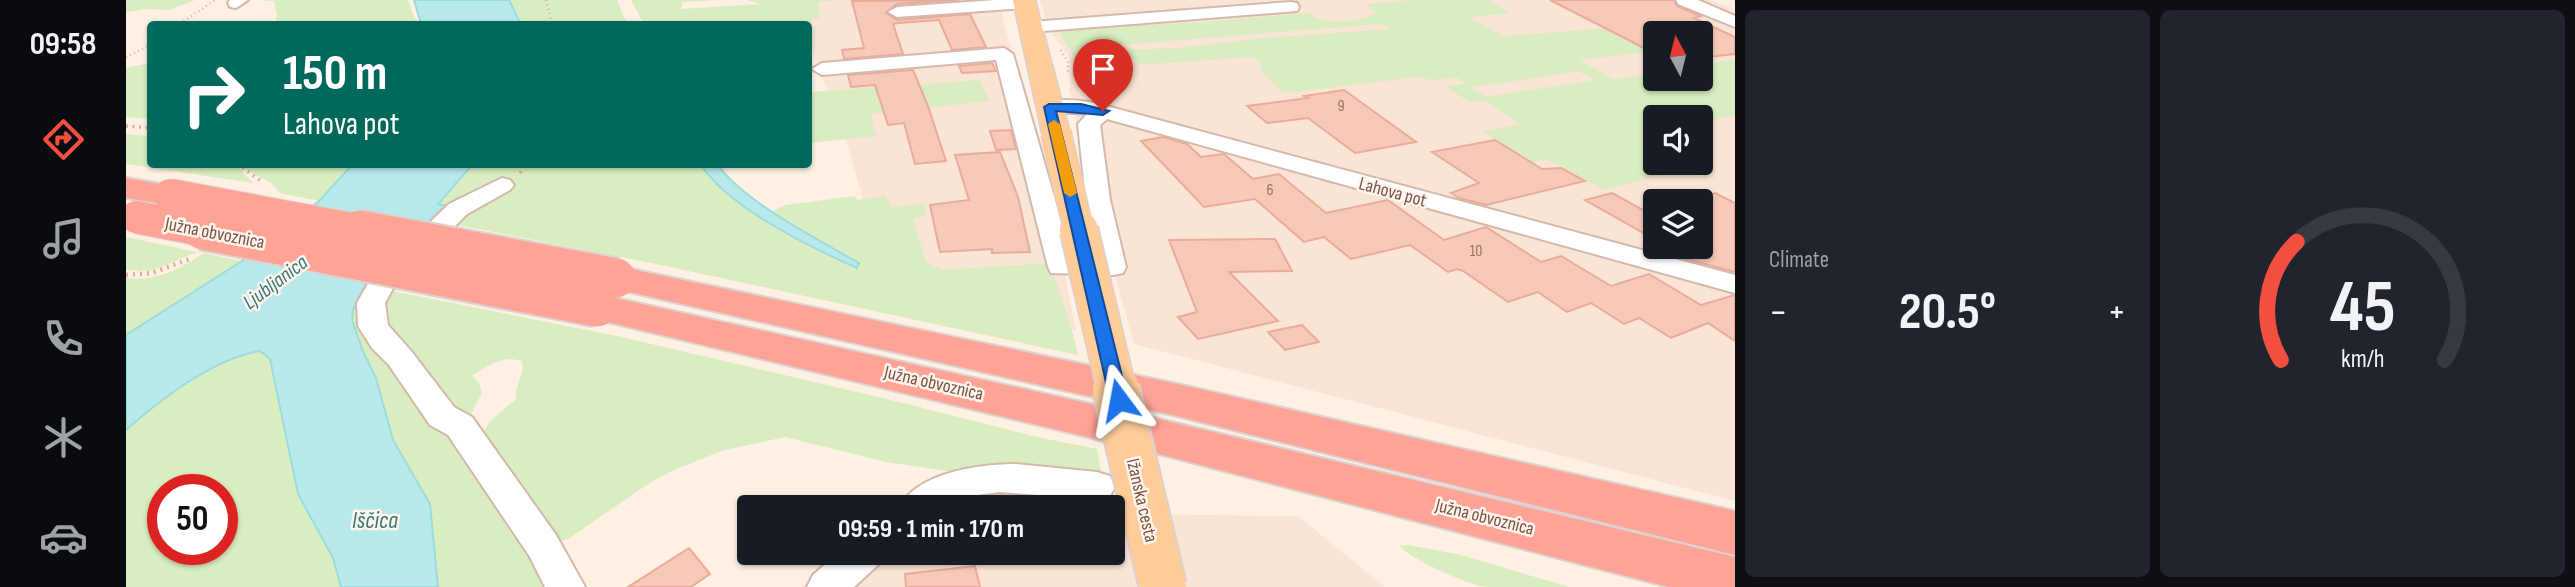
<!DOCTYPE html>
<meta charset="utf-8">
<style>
:root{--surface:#171b24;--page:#20242c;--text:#f1f3f6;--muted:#9ea1a6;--line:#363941;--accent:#f34e3f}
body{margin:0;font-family:"Sofia Sans Condensed",sans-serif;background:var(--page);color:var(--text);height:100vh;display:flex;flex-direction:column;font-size:26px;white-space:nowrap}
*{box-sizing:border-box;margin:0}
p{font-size:23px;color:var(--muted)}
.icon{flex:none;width:38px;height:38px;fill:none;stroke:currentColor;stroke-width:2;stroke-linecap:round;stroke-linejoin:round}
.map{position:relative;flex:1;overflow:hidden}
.side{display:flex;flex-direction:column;gap:10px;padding:10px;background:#0d0f14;width:840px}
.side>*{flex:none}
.hud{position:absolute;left:21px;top:21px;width:665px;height:147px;border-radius:7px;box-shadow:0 2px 5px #0004;background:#00695c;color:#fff;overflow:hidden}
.needle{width:46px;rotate:353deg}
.tools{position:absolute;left:1517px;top:21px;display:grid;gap:14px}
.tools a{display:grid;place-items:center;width:70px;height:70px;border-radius:7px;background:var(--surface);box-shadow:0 2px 5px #0004;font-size:35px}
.speed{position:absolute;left:21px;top:474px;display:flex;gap:14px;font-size:35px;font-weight:700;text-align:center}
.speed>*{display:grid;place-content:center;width:91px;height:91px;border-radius:50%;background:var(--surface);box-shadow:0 2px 5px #0004;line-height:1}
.speed .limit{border:10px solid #d22;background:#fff;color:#111}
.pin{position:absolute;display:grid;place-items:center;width:60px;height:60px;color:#fff;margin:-72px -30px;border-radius:50% 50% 50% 0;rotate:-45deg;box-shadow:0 0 7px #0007}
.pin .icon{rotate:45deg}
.me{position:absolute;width:77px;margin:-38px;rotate:347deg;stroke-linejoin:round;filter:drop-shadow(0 0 5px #0008)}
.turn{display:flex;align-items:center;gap:24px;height:147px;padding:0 21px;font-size:32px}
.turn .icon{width:91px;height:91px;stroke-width:2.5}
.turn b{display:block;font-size:49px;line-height:60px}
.big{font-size:52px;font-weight:700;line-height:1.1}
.side .card{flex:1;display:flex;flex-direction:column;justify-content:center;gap:10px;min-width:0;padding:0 24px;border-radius:10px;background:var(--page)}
.side .dial{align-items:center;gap:0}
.dial svg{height:182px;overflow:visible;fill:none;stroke:var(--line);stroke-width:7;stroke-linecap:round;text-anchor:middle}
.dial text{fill:var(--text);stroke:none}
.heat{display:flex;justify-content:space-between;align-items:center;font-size:38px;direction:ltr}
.side .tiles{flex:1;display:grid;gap:10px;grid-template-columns:repeat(2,1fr)}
.trip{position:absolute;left:611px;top:495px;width:388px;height:70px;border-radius:7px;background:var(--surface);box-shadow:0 2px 5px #0004;font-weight:700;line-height:70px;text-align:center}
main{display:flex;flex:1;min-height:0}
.dock{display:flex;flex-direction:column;width:126px;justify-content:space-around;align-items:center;background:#090b0e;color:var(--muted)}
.dock .icon{width:49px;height:49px}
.dock .active{color:var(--accent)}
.dock b{font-size:32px;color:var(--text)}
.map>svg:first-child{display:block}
.residential{fill:#f9e4d5;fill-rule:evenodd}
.green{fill:#d9edc1;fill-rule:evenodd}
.water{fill:#b7e9ea;stroke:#9cdbdd;stroke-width:2}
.building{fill:#f6c9b9;stroke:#eaac98;stroke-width:2}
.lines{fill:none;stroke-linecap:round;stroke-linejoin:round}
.minor-casing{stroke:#d4b8ac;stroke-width:4}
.major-casing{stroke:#dcd2cf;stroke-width:3}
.highway-casing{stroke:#dcd2cf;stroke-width:4}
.path-far2{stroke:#dbac9c;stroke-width:2.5;stroke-dasharray:1 3.5;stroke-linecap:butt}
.path-far1{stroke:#dbac9c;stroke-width:3.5;stroke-dasharray:2 4.5;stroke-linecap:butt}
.path{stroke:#dbac9c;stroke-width:4.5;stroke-dasharray:2 5;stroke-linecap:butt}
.minor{fill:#fff;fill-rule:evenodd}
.major{fill:#ffcc9a;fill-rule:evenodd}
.highway{fill:#fea396;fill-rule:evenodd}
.major-bridge-far2-casing{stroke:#dcd2cf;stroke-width:32;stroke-linecap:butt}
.major-bridge-far1-casing{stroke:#dcd2cf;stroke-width:41;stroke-linecap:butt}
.major-bridge-casing{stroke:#dcd2cf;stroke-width:50;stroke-linecap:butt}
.highway-bridge-far1-casing{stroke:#dcd2cf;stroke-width:34;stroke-linecap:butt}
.highway-bridge-casing{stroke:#dcd2cf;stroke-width:43;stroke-linecap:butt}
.major-bridge-far2{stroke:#ffcc9a;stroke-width:30}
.major-bridge-far1{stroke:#ffcc9a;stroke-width:38}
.major-bridge{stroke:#ffcc9a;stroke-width:46}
.highway-bridge-far1{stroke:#fea396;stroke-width:32}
.highway-bridge{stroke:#fea396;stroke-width:39}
.route{fill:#1a73e8;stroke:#114b97;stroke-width:2}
.slow{fill:#f59e0b}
.labels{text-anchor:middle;stroke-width:5;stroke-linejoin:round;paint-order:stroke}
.number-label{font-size:16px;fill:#997064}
.street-label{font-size:19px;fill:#7a5247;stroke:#fff5ec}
.water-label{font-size:21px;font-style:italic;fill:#367779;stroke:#fff5ec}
.near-water-label{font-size:24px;font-style:italic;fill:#367779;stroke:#fff5ec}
</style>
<main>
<nav class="dock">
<b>09:58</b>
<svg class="icon active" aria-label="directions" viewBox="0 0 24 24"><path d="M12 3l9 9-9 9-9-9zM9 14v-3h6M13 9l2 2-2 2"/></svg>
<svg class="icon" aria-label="music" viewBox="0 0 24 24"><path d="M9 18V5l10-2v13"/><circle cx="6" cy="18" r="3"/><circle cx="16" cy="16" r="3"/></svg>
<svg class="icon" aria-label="phone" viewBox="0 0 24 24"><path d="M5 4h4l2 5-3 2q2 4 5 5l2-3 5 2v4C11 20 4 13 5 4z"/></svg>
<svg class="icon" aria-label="climate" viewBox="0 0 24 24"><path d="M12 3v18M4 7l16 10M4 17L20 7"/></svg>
<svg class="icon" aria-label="car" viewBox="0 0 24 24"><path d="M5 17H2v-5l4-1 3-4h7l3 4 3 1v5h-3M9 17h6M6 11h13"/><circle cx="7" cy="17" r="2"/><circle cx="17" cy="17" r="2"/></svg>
</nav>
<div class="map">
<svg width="1609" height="587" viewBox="0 0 1609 587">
<rect width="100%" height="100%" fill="#fef1e4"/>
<path class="residential" d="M 717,0 L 879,0 L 876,13 L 878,24 L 912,145 L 950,330 L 762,289 L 719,136 L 685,47 L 686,19 L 692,2 Z
M 914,0 L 1585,0 L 1609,9 L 1609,501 L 1008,344 L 954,149 L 949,116 L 953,114 L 943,91 L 947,66 L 941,53 L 925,33 L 927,31 L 921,23 ZM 1530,33 L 1575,33 L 1575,79 L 1530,79 ZM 1530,117 L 1575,117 L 1575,163 L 1530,163 ZM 1530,201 L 1575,201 L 1575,247 L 1530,247 Z
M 987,514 L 1172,516 L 1259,587 L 675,587 L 727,553 L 987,553 Z"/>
<path class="green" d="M 0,0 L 69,0 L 43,10 L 20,9 L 0,12 Z
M 130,0 L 282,0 L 288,17 L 294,24 L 149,24 L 151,15 L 148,1 Z
M 384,0 L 491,0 L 501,24 L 397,24 Z
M 505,0 L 591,0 L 556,2 L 555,9 L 635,4 L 620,0 L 717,0 L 692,2 L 694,18 L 686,19 L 685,47 L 683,47 L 682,24 L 518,24 Z
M 1288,0 L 1362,0 L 1385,13 L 1343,17 L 1377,36 L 1509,26 L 1529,51 L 1453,60 L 1487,79 L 1529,74 L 1530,79 L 1575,79 L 1575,65 L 1609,59 L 1609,115 L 1575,123 L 1575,117 L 1530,117 L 1529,133 L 1513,138 L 1529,147 L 1530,163 L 1560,163 L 1566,166 L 1478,190 L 1421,159 L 1406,162 L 1357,132 L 1394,124 L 1359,101 L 1343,102 L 1319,86 L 1340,84 L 1332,78 L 1306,80 L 1291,77 L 1162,93 L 1156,92 L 1133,69 L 1137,66 L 1127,57 L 1012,65 L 1008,59 L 995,60 L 998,66 L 954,67 L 934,33 L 957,27 L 1066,23 L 1182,13 C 1203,27 1229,22 1251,13 L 1240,4 ZM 1254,24 L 1266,29 L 1137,38 L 1053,48 L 974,51 L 968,47 ZM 1452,71 L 1469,80 L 1361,97 L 1344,88 Z
M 24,63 L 24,119 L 0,117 L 0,68 Z
M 853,80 L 863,101 L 746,114 L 747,127 L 751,136 L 683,143 L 683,92 Z
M 0,134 L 24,136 L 24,164 L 110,165 L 127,183 L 0,164 Z
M 112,165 L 226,165 L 193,201 L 154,193 L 145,183 Z
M 346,165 L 575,165 C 601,207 685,248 730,268 L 647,211 L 659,205 L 729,196 L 731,200 L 759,196 L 766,207 L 798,204 L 801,214 L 787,220 L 800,262 L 817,270 L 924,263 C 933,294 946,324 952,355 L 530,264 L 316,222 L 311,205 Z
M 0,237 L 71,252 L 25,271 L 0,270 Z
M 78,253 L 116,261 L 0,335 L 0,278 C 29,282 55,269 78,253 Z
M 241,285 L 272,361 L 428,587 L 312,587 L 304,504 L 267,440 L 250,378 L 236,349 L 226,319 L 227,310 Z
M 256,289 L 491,336 L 765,400 L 911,437 L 971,449 L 976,476 L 940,468 L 891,465 L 843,467 L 828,472 L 760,462 L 659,437 L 595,451 L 548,470 L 525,482 L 442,539 L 425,544 L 352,442 L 364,421 L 390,399 C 388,385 399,376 396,361 C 375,355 363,365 346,376 L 353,383 L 356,393 L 341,422 L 262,342 Z
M 134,351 L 144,359 L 172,494 L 207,558 L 215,587 L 0,587 L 0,430 C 35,399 87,360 134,351 ZM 37,490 L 96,490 L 96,550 L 37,550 Z
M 1283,545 L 1335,555 L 1443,587 C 1416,587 1387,587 1361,587 C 1341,585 1287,560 1273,546 Z"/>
<path class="water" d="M 288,0 L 383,0 L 395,24 L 295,24 Z
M 226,165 L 346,165 L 312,204 L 327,207 L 316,222 L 237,290 L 227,310 L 226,320 L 236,349 L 250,378 L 267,440 L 304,504 L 312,587 L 215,587 L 207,558 L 172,494 L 144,359 L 134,351 C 87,359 35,399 0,430 L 0,335 L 116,261 L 193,201 Z
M 575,165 L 592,165 C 617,201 694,241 733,263 L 731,268 C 684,247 603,208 575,165 Z"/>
<path class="building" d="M 833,0 L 771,4 L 760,13 L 771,20 L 844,14 L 860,47 L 826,50 L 813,20 L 773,23 L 767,24 L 777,54 L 718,59 L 716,50 L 738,48 L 726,1 Z
M 1424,0 L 1548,0 L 1551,6 L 1575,16 L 1568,18 L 1609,37 L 1609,54 L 1575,58 L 1575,29 L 1530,32 L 1530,54 Z
M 866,63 L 870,71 L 836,73 L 833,66 Z
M 787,70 L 802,106 L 820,161 L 789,164 L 778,123 L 762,125 L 749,85 L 725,87 L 722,75 Z
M 1218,90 L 1290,142 L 1229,153 L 1182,118 L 1141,123 L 1121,106 L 1182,98 L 1178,96 Z
M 885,130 L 890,149 L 870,150 L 864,131 Z
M 1037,137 L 1061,144 L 1075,157 L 1098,154 L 1127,179 L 1153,174 L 1200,213 L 1262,200 L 1318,240 L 1360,227 L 1415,262 L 1435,256 L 1485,286 L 1523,274 L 1575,305 L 1609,295 L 1609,341 L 1582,323 L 1545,338 L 1513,318 L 1498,324 L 1465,303 L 1441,312 L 1412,292 L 1382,302 L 1337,271 L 1331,269 L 1322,272 L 1284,245 L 1225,259 L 1198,237 L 1178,242 L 1129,199 L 1078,207 L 1015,141 Z
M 1369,140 L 1416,169 L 1435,168 L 1459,181 L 1360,205 L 1333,198 L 1325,193 L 1353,183 L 1306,152 Z
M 874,152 L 892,197 L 904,252 L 866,253 L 866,249 L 814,252 L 804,205 L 843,200 L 829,155 Z
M 1486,193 L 1530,217 L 1530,240 L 1459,200 Z
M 1589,193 L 1609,203 L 1609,272 L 1535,252 L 1536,247 L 1575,247 L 1575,198 Z
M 1149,239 L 1166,271 L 1103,272 L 1152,321 L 1072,339 L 1052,317 L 1071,312 L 1043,240 Z
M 1176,325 L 1193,342 L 1159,350 L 1142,332 Z
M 874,495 L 909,498 L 910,508 L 863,508 L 862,496 Z
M 563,548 L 584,574 L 565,587 L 502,587 Z
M 849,566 L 854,587 L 780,587 L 779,574 Z"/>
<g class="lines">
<g class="minor-casing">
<path id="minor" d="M 104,0 L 122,0 L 110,8 L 104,7 L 102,3 Z
M 870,0 L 905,0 L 907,3 L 899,8 L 771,17 L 762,12 L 771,7 Z
M 1550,0 L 1572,0 L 1609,16 L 1609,27 L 1552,4 Z
M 1165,2 L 1171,3 L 1173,7 L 1171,11 L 905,32 L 896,27 L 905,22 Z
M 878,48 L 887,54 L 946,259 L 972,259 L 960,200 L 952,124 L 961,114 L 917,111 L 914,107 L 917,103 C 938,97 963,101 984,107 L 1609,275 L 1609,293 L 981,119 L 974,125 L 984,200 L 1000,267 L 997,273 L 987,275 L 925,273 L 922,267 L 870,60 L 696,75 L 686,69 L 696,63 Z
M 376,178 L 384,180 L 388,185 L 384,190 L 341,214 L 266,290 L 259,303 L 262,325 L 285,351 L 328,407 L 346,417 L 430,535 L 459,587 L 419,587 L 404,557 L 322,435 L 304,425 L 263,365 L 246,348 L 232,326 L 231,303 L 244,280 L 323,204 Z
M 890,464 L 971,472 L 984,476 L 989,486 L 984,496 L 971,500 L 874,492 L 843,496 L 820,508 L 773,508 C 791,472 855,464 890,464 Z
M 712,553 L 758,553 L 752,565 L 728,587 L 681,587 L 687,575 Z"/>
</g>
<g class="major-casing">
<path id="major" d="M 887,0 L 909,0 L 944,133 L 940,139 L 930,142 L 920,139 L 916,133 Z"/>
</g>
<g class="highway-casing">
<path id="highway" d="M 0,178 L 56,188 L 61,195 L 56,202 L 44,205 L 0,198 Z
M 490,266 L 1051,384 L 1609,511 L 1609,555 L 1051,416 L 477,286 L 471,278 L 477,270 Z
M 471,294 L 1041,421 L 1609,557 L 1609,587 L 1543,587 L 1041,456 L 457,316 L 451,307 L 457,298 Z"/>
</g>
<path class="path-far2" d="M 420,0 L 426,24
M 54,24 L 89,0
M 935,50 L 942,62 L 942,73
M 0,57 L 24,45"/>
<path class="path-far1" d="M 0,126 L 24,128
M 111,164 L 135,181
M 394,173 L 400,164"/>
<path class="path" d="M 0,275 L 26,273 L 66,258"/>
<use href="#minor" class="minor"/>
<use href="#major" class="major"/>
<use href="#highway" class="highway"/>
<g class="major-bridge-far2-casing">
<path id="major-bridge-far2" d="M 930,133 L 953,232"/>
</g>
<g class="major-bridge-far1-casing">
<path id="major-bridge-far1" d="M 953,230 L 991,391"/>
</g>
<g class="major-bridge-casing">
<path id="major-bridge" d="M 990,389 L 1037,587"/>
</g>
<g class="highway-bridge-far1-casing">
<path id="highway-bridge-far1" d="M 44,195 L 242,232
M 10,217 L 86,232"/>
</g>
<g class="highway-bridge-casing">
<path id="highway-bridge" d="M 77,230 L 471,307
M 233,230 L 490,278"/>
</g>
<use href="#major-bridge-far2" class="major-bridge-far2"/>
<use href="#major-bridge-far1" class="major-bridge-far1"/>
<use href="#major-bridge" class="major-bridge"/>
<use href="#highway-bridge-far1" class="highway-bridge-far1"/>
<use href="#highway-bridge" class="highway-bridge"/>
</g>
<path class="route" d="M 955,104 L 983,111 L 977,115 L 930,111 L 1002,400 L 1000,405 L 987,405 L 984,400 L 918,107 L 923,104 Z"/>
<path class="slow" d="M 928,120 L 934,124 L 951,193 L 944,197 L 938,193 L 922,124 Z"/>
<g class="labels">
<g class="number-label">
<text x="1215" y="111">9</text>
<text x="1144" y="195">6</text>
<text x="1350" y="256">10</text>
</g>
<g class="street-label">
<text transform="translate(1267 191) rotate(15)" y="7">Lahova pot</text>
<text transform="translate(89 232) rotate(11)" y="7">Južna obvoznica</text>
<text transform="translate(808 382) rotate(13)" y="7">Južna obvoznica</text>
<text transform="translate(1017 500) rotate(77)" y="7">Ižanska cesta</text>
<text transform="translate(1359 516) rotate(14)" y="7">Južna obvoznica</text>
</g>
<g class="water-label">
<text transform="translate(149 282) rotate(-37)" y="7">Ljubljanica</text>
</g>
<g class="near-water-label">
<text x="249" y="528">Iščica</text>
</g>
</g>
</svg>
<div class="tools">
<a><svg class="needle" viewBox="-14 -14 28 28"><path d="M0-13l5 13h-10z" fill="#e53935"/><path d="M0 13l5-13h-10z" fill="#9ea1a6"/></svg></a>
<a><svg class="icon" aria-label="sound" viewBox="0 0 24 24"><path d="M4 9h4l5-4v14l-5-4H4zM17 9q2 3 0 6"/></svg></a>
<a><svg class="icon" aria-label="layers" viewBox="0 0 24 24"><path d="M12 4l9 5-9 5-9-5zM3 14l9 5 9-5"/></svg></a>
</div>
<div class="speed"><div class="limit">50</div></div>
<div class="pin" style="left:977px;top:111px;background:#d93025"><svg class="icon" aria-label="arrive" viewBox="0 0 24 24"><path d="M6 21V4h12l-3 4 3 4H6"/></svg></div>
<svg class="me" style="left:993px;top:400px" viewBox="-20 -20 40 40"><path d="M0-17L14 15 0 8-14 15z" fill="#1a73e8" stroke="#fff" stroke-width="4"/></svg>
<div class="trip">09:59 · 1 min · 170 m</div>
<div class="hud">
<div class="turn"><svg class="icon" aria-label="right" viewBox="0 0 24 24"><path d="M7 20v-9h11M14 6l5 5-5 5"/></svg><div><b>150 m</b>Lahova pot</div></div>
</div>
</div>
<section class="side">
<div class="tiles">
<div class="card"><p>Climate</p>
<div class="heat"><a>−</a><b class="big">20.5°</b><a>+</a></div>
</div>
<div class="card dial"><svg viewBox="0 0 100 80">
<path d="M14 69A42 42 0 1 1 86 69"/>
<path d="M14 69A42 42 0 0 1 21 17" stroke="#f34e3f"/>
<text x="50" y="56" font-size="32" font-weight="700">45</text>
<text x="50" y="72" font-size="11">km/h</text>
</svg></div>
</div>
</section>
</main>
